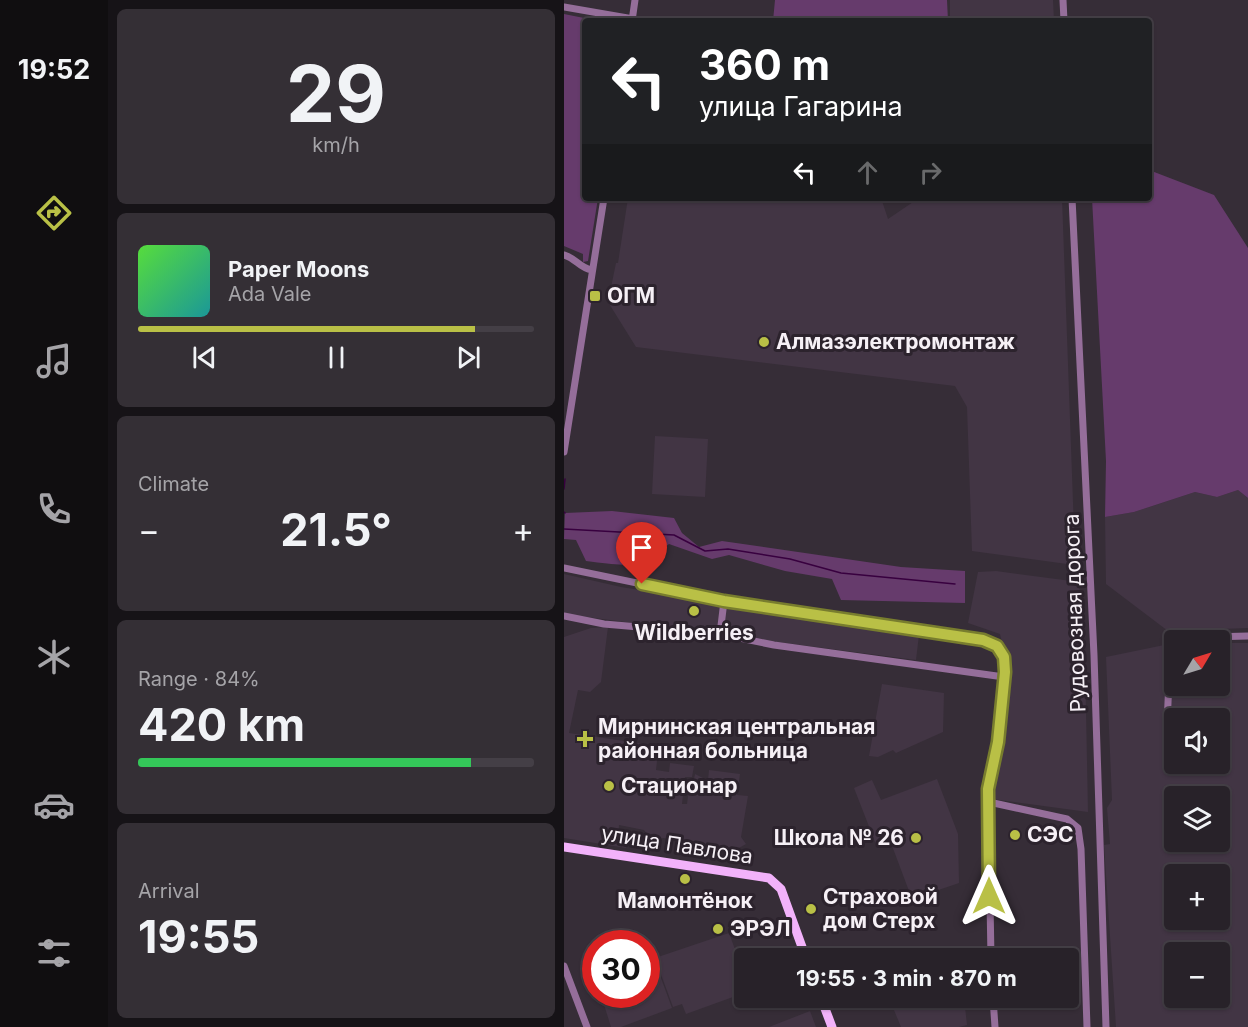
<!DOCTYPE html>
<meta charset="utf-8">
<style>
:root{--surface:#282229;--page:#342f35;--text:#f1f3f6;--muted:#a5a4a8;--line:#443f46;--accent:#b9c046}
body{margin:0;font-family:Inter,sans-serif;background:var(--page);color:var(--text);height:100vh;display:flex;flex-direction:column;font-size:22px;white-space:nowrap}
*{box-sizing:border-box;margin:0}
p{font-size:20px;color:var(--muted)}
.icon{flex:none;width:33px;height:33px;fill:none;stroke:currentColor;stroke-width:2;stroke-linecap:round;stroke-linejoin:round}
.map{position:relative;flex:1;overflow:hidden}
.side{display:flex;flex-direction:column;gap:9px;padding:9px;background:#161317;width:456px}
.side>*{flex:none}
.banner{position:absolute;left:18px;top:18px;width:570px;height:183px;border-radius:6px;box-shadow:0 2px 4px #0004,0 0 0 2px var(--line);background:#202124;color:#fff;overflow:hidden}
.needle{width:39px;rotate:52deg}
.tools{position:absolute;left:600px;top:630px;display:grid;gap:12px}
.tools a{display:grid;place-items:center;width:66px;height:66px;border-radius:6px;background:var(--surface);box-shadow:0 2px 4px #0004,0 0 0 2px var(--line);font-size:30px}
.speed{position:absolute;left:18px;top:930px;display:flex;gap:12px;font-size:30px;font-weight:700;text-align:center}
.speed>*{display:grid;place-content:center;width:78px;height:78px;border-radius:50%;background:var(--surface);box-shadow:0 2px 4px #0004,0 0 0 2px var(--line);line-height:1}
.speed .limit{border:9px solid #d22;background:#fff;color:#111}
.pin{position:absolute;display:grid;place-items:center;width:51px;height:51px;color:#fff;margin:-62px -26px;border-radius:50% 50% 50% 0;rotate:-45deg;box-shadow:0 0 6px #0007}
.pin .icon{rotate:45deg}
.me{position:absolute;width:66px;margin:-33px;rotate:0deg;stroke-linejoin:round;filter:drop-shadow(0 0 4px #0008)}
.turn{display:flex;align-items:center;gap:21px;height:126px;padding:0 18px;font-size:27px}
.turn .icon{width:78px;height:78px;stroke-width:2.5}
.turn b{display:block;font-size:42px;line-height:51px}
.lanes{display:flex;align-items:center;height:57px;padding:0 18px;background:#0003;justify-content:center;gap:30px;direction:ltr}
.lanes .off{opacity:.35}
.big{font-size:45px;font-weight:700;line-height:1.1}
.side .tile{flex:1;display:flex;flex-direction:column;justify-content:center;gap:9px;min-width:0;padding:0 21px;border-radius:9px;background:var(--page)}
.side .dial{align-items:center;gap:0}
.dial b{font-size:78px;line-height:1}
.song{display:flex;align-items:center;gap:18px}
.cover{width:72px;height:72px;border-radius:9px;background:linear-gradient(135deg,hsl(110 70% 55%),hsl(180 70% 35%))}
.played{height:6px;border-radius:3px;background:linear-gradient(90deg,var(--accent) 85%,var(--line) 85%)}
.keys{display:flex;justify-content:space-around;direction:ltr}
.heat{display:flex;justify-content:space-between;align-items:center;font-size:33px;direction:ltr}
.charge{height:9px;border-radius:4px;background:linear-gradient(90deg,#34c759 84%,var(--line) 0)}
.trip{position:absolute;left:170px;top:948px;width:345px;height:60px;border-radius:6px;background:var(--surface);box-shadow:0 2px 4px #0004,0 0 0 2px var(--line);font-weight:700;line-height:60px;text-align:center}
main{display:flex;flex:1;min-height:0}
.tabs{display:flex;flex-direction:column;width:108px;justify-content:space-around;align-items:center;background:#100e10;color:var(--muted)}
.tabs .icon{width:42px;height:42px}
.tabs .active{color:var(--accent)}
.tabs b{font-size:27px;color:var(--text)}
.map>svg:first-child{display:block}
.built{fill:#423544;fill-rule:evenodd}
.green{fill:#663b6c}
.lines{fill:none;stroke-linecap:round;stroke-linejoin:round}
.stream{stroke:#38003f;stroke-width:1.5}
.minor{stroke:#956e9a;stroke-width:7}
.major{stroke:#f2b2fa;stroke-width:9}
.route-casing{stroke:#787d2e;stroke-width:15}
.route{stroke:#b9c046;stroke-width:10}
.poi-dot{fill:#b9c046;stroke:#2c232d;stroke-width:2}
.labels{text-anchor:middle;stroke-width:6;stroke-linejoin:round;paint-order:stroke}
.poi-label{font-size:21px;font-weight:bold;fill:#f6f0f6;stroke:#2c232d;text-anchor:start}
.street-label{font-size:21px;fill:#f6f0f6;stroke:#2c232d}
</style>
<main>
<nav class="tabs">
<b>19:52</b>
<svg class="icon active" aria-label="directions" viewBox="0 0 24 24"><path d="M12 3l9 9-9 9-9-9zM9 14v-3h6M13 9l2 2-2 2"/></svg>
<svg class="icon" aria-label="music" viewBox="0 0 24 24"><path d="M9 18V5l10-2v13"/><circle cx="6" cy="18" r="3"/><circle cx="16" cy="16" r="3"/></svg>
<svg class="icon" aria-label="phone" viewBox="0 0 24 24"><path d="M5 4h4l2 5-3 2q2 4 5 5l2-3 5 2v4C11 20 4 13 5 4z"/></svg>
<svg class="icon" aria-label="climate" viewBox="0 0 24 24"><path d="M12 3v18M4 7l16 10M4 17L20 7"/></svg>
<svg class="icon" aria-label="car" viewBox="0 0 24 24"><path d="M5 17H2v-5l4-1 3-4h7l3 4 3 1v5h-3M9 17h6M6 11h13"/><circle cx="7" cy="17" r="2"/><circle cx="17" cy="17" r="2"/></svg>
<svg class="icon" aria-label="filters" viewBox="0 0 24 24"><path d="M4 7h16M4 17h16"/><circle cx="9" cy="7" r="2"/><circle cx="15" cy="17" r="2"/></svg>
</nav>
<section class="side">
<div class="tile dial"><b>29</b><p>km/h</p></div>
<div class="tile">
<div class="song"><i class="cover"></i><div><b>Paper Moons</b><p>Ada Vale</p></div></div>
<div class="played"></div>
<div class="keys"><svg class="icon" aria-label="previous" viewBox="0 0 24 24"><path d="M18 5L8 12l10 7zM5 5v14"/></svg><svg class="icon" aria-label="pause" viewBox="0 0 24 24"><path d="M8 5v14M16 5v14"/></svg><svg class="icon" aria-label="next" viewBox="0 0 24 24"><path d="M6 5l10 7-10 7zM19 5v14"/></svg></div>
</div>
<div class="tile"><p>Climate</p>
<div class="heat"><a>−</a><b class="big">21.5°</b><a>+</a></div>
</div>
<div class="tile"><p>Range · 84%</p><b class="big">420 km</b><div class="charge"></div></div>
<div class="tile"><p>Arrival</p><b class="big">19:55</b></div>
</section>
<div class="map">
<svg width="684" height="1027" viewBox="0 0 684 1027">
<rect width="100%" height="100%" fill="#362d37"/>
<path class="built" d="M 386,0 L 489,0 L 490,21 L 386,21 Z
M 64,198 L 317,198 L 324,219 L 355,198 L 498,198 L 510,530 L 503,564 L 408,551 L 403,407 L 391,386 L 72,347 L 44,302 L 52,263 L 54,263 Z
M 91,436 L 144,439 L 141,497 L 88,494 Z
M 674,490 L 684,498 L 684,628 L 604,631 L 542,584 L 541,517 L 570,512 L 631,492 L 653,497 Z
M 432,571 L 515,582 L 521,659 L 524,812 L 428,799 L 442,704 L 442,660 L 436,634 L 404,623 L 414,572 Z
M 0,574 L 57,587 L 355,635 L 352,660 L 0,614 Z
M 44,627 L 37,682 L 26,692 L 14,690 L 5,733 L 81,744 L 80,750 L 94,752 L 92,770 L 105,772 L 106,763 L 130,766 L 128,777 L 121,777 L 118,804 L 123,804 L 125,789 L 128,789 L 131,774 L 139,778 L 137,789 L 143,790 L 145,770 L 176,774 L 173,795 L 184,796 L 177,837 L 182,844 L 164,854 L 161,847 L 99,838 L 89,842 L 80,830 L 55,825 L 54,839 L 63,840 L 62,848 L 0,838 L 0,637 L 27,628 Z
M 610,643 L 610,686 L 656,686 L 656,643 L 684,643 L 684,1027 L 552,1027 L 540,845 L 546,844 L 543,808 L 548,800 L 542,657 ZM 610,718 L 656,718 L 656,764 L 610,764 ZM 610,796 L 656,796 L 656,842 L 610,842 ZM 610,874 L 656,874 L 656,920 L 610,920 ZM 610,952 L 656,952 L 656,998 L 610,998 Z
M 318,684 L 380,693 L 379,732 L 332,753 L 329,750 L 314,757 L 305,756 Z
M 373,779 L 394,834 L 395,883 L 348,899 L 327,843 L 313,847 L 290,788 L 308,780 L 317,800 Z
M 165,933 L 180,974 L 180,993 L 122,1014 L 118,1004 L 109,1007 L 91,958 Z
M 90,959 L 108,1008 L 57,1027 L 47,1027 L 37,995 L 82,994 L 83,961 Z
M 325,998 L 400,998 L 403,1025 L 395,1027 L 337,1027 Z
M 246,1011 L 252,1027 L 205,1027 Z"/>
<path class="green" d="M 211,0 L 383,0 L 384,21 L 209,21 Z
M 0,14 L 35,21 L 21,21 L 21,198 L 34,198 L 24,261 L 19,262 L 19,254 L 0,246 Z
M 585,170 L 650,195 L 684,248 L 684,498 L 674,490 L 653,497 L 631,492 L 570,512 L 541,517 L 542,461 L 528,198 L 585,198 Z
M 48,511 L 110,518 L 118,533 L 135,547 L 158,541 L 337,567 L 401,571 L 401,603 L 277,600 L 268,579 L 221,571 L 165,555 L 148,559 L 105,544 C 70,570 65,566 22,561 L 12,540 L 0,539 L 1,513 Z"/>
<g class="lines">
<path class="stream" d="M 0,489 L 1,479
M 0,512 L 1,513
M 0,529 L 110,535 L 141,551 L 164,549 L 226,559 L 277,573 L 391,584"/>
<path class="minor" d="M 499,0 L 500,21
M 0,7 L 81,21
M 68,21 L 71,0
M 508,198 L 530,655 L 542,1027
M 0,255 C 12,258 15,268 28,270
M 0,452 L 40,198
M 0,568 L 160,601 L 419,640 L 433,647 L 440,657 L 441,672 L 434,742 L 424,789 L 427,958
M 0,616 L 40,624 L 156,634 L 210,645 L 440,677
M 156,634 L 160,601
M 603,724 L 607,638 L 684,636
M 425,802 L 503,819 L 514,828 L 517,849 L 523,1027
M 0,966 L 23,1027
M 429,998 L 431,1027"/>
<path class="major" d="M 0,847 L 205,878 L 217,889 L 242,958
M 257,998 L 268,1027"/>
</g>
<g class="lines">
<g class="route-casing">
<path id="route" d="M 78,584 L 160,601 L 419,640 L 433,646 L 440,657 L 441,672 L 434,742 L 424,789 L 425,896"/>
</g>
<use href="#route" class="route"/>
</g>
<g class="poi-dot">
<rect x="25" y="290" width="12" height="12" rx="3"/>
<circle cx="200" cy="342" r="6"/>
<circle cx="130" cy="611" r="6"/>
<path d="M18 730h6v6h6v6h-6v6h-6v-6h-6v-6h6z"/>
<circle cx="45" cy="786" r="6"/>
<circle cx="451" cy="835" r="6"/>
<circle cx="352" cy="838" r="6"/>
<circle cx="121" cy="879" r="6"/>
<circle cx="247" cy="909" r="6"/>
<circle cx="154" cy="929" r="6"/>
</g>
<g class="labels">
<g class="poi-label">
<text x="43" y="303">ОГМ</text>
<text x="212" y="349">Алмазэлектромонтаж</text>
<text x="130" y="640" text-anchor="middle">Wildberries</text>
<text x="34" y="734">Мирнинская центральная<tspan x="34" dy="24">районная больница</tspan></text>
<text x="57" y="793">Стационар</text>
<text x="463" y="842">СЭС</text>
<text x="340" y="845" text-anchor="end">Школа № 26</text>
<text x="259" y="904">Страховой<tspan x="259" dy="24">дом Стерх</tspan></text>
<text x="121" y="908" text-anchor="middle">Мамонтёнок</text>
<text x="166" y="936">ЭРЭЛ</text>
</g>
<g class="street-label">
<text transform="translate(511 613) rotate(-92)" y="7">Рудовозная дорога</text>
<text transform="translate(113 845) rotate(9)" y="7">улица Павлова</text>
</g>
</g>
</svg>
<div class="tools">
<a><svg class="needle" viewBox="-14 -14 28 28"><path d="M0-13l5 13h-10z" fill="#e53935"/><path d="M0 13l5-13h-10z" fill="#a5a4a8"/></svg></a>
<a><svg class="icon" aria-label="sound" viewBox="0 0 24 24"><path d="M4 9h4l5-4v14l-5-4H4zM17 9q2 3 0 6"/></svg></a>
<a><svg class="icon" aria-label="layers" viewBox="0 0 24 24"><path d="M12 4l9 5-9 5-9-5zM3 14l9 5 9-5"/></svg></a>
<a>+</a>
<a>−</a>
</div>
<div class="speed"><div class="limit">30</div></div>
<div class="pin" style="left:78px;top:584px;background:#d93025"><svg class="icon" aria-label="arrive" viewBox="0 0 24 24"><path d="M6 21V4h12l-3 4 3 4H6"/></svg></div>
<svg class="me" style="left:425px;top:896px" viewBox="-20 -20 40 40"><path d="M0-17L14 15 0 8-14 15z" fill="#b9c046" stroke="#fff" stroke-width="4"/></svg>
<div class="trip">19:55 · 3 min · 870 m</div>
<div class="banner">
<div class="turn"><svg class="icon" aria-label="left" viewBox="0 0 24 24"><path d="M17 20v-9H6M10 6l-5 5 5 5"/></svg><div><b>360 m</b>улица Гагарина</div></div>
<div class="lanes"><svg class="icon" aria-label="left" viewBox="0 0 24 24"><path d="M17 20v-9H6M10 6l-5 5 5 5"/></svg><svg class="icon off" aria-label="ahead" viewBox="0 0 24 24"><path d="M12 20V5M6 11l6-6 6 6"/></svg><svg class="icon off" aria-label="right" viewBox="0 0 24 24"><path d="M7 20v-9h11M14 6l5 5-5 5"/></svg></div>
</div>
</div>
</main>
